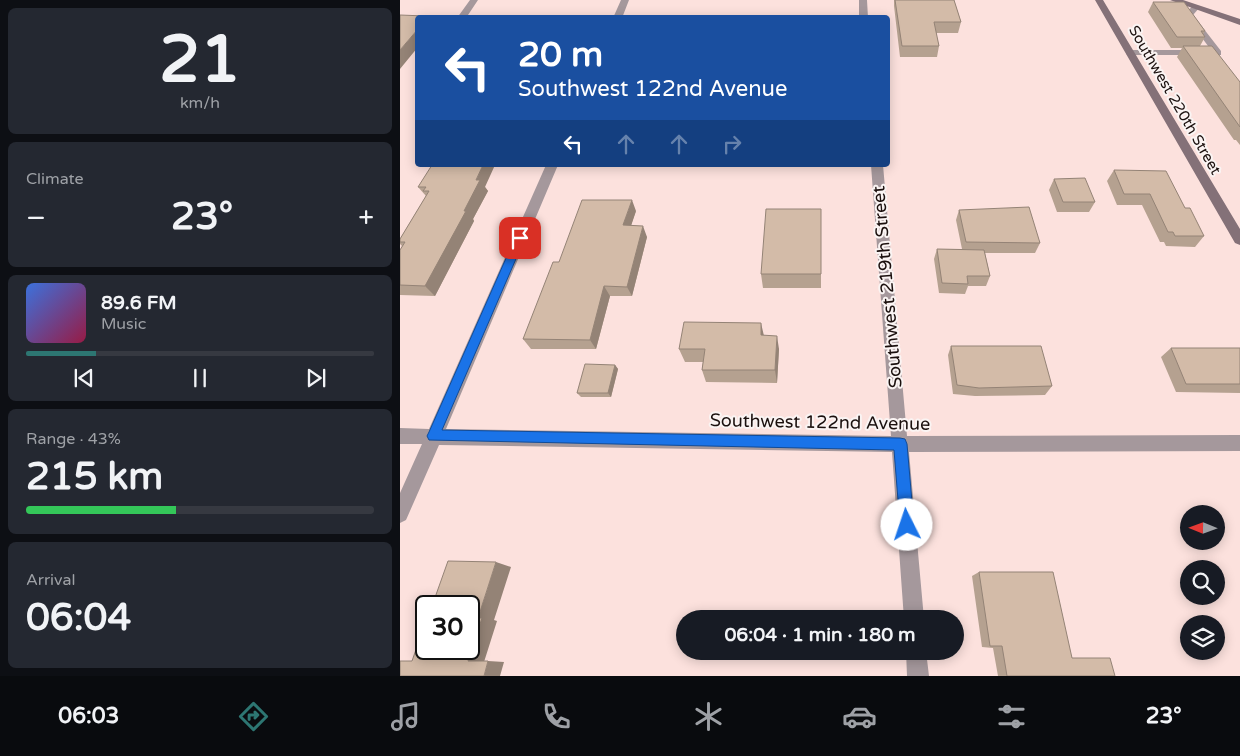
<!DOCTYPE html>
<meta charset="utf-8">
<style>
:root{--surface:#171b24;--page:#242831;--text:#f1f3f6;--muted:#9ea1a6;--line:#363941;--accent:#2d7672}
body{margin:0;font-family:"Varela Round",sans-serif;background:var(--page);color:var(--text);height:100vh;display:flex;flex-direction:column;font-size:19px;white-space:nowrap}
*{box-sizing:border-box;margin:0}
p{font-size:16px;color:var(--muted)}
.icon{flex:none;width:28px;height:28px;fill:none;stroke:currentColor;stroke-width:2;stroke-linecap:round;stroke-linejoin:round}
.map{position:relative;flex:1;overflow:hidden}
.panel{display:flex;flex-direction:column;gap:8px;padding:8px;background:#0d0f14;width:400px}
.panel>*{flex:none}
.guide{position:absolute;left:15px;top:15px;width:475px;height:152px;border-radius:5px;box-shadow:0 2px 12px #0003;background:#1a4fa0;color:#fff;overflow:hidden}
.needle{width:32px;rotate:271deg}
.controls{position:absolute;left:780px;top:505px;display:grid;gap:10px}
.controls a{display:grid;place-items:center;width:45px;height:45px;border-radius:50%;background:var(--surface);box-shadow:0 2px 12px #0003;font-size:25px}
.speed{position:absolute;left:15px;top:595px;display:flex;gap:10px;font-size:25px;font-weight:700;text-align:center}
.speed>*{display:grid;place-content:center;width:65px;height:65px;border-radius:50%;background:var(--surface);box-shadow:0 2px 12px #0003;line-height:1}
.speed .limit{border:2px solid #111;border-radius:8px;background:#fff;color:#111}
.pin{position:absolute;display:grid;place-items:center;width:42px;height:42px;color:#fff;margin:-21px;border-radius:10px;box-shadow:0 2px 8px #0006}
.me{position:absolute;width:55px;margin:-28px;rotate:356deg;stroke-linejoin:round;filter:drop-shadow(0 0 4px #0008)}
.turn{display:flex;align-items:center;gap:18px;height:105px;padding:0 20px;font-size:22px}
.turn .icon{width:65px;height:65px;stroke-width:2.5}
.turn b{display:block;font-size:35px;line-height:42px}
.lanes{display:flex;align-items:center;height:48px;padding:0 20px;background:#0003;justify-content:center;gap:25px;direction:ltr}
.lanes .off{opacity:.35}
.big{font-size:38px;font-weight:800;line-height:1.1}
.panel .widget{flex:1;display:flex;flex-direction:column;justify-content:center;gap:8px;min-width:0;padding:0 18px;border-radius:8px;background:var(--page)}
.panel .dial{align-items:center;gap:0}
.dial b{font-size:65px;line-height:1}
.song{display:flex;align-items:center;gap:15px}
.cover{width:60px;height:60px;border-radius:8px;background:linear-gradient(135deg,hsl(220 70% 55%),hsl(340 70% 35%))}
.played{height:5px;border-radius:2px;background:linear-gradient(90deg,var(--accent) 20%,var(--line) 20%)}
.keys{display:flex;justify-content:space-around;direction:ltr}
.heat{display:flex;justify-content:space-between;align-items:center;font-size:28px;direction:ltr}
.charge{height:8px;border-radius:4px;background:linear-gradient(90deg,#34c759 43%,var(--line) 0)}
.trip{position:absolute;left:276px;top:610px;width:288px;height:50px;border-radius:25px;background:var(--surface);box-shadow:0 2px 12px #0003;font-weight:800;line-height:50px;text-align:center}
.tabs{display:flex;height:80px;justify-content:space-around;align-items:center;background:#090b0e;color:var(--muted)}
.tabs .icon{width:35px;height:35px}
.tabs .active{color:var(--accent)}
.tabs b{font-size:22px;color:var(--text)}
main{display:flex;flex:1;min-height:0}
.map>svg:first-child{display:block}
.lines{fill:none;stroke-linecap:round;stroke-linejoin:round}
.lane{fill:#a5989c;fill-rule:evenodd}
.street{fill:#a5989c;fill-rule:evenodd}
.secondary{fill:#847178;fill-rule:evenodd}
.wall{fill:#b5a190}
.shaded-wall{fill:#948376}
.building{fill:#d3bba8;stroke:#948376}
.route{fill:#1a73e8;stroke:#114b97}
.labels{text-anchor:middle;stroke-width:4;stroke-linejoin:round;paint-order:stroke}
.far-street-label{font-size:15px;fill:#1b100e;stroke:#faf4f3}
.street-label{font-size:18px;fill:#1b100e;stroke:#faf4f3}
</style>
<main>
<section class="panel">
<div class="widget dial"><b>21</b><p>km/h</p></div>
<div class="widget"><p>Climate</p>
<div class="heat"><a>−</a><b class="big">23°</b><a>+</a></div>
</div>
<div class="widget">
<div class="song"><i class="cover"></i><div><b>89.6 FM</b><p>Music</p></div></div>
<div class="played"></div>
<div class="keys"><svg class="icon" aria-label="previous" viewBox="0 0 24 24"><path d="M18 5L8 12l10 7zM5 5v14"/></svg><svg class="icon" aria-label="pause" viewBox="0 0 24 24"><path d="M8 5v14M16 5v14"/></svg><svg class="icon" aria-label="next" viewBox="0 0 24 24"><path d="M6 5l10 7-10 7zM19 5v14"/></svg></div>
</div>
<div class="widget"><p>Range · 43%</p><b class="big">215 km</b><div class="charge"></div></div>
<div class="widget"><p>Arrival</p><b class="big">06:04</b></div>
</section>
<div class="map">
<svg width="840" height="676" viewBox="0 0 840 676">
<rect width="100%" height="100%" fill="#fce1dd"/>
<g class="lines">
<path class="lane" d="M 70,0 L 78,0 L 66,18 L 57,18 Z
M 793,5 L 800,7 L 793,15 L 821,51 L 821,55 L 727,55 L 726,53 L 730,50 L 811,50 L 785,15 Z"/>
<path class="street" d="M 221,0 L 229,0 L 222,18 L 213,18 Z
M 459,0 L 467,0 L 468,18 L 459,18 Z
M 146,165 L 158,165 L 46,429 L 491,436 L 471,165 L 483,165 L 507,436 L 840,435 L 840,451 L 509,452 L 524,619 L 504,619 L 492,452 L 39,445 L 6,520 L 0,523 L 0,493 L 22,444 L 0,444 L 0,428 L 29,429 Z
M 506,651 L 526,651 L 529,676 L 507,676 Z"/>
<path class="secondary" d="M 695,0 L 703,0 L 840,229 L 840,245 L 835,243 Z
M 770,0 L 783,0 L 840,19 L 840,25 Z"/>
</g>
<path class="wall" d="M 494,0 L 554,0 L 561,22 L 558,33 L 536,33 L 539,46 L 537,57 L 500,57 L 494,6 Z
M 753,2 L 805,31 L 803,35 L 805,37 L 800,46 L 840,82 L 840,145 L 836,140 L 834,140 L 777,57 L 782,48 L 771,48 L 748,12 Z
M 714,170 L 785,208 L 804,236 L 795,247 L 766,246 L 764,242 L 760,242 L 742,205 L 717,205 L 707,181 Z
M 654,179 L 695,202 L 689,212 L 657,212 L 649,190 Z
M 18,187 L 85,187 L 88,191 L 73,219 L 74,221 L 35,296 L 0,295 L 0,250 L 2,246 L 0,244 L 0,239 L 26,196 Z
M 421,209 L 421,288 L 363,288 L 361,274 Z
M 559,210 L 640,243 L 635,253 L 585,253 L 590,276 L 586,286 L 568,286 L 565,294 L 539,293 L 534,259 L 537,249 L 562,249 L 556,220 Z
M 236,211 L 231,225 L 247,237 L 232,296 L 210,296 L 196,349 L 131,349 L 123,339 L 159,262 Z
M 364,335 L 379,349 L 377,383 L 306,382 L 302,370 L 303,362 L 285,362 L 279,349 Z
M 551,346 L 652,386 L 645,395 L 575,396 L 553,394 L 548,355 Z
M 771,348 L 840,348 L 840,393 L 776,392 L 761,357 Z
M 215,365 L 218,369 L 211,397 L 181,397 L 177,393 Z
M 579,572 L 672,658 L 715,676 L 598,676 L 593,648 L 582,647 L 572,576 Z"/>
<path class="shaded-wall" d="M 18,29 L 18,47 L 0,69 L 0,50 Z
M 83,165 L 95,165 L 85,187 L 88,191 L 73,219 L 74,221 L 35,296 L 25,286 L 64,211 L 76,180 Z
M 232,200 L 236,211 L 228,235 L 223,225 Z
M 243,226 L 247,237 L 232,296 L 227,287 Z
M 204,286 L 210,296 L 196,349 L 190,340 Z
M 361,323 L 364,336 L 361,335 Z
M 377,336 L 379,349 L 377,383 L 375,370 Z
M 215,365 L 218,369 L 211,397 L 208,393 Z
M 96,562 L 111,567 L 94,620 L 97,621 L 84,662 L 68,661 L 78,618 Z
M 88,661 L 104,662 L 100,676 L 84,676 Z"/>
<path class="building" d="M 495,0 L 554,0 L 561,22 L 534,22 L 539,46 L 502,46 Z
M 753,2 L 784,2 L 805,31 L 801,31 L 805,37 L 777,37 Z
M 0,15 L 25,16 L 24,18 L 18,18 L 18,29 L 0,50 Z
M 783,46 L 812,46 L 840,82 L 840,127 Z
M 32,165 L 83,165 L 76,180 L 80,180 L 64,211 L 66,211 L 25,286 L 0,285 L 0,250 L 5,242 L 0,242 L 0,239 L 29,191 L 23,191 L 26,187 L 18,187 Z
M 714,170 L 766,171 L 785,208 L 790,208 L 804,236 L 775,236 L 773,232 L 768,232 L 750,194 L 724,194 Z
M 685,178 L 695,202 L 663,202 L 654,179 Z
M 182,200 L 232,200 L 223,225 L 243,226 L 227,287 L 204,286 L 190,340 L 123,339 L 153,262 L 159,262 Z
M 629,207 L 640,243 L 566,242 L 559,210 Z
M 366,209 L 421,209 L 421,274 L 361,274 Z
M 537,249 L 584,250 L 590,276 L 567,276 L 568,284 L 542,283 Z
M 284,322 L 361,323 L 361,335 L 377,336 L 375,370 L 302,370 L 305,349 L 279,349 Z
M 551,346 L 641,346 L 652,386 L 579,388 L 557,385 Z
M 771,348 L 840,348 L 840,384 L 786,384 Z
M 185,364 L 215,365 L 208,393 L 177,393 Z
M 48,561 L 96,562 L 78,618 L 82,618 L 68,661 L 88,661 L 84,676 L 0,676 L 0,661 L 12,661 L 26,621 L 26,649 L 69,649 L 69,606 L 32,606 Z
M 579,572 L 653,572 L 672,658 L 710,658 L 715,676 L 607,676 L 602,646 L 590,646 Z"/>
<path class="route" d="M 120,234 L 125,238 L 42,430 L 500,438 L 505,439 L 507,444 L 514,525 L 512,530 L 507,532 L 502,530 L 500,525 L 494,450 L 29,440 L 27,436 L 29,432 L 115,238 Z"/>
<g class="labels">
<g class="far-street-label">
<text transform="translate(775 100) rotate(60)" y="5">Southwest 220th Street</text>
</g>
<g class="street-label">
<text transform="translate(487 287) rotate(-95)" y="6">Southwest 219th Street</text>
<text transform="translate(420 422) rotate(1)" y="6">Southwest 122nd Avenue</text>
</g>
</g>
</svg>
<div class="controls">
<a><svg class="needle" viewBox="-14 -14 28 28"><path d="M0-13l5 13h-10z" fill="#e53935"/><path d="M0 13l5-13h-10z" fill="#9ea1a6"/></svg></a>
<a><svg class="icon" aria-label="search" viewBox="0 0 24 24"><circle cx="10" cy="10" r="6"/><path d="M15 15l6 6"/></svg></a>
<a><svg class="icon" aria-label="layers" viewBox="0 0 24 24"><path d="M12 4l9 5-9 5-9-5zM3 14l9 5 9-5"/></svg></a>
</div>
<div class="speed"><div class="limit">30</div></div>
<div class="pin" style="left:120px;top:238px;background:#d93025"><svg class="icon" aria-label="arrive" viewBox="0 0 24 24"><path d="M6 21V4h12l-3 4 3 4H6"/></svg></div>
<svg class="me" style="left:507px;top:525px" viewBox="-20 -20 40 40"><circle r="19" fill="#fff"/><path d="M0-13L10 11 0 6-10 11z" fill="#1a73e8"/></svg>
<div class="trip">06:04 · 1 min · 180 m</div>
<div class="guide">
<div class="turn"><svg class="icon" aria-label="left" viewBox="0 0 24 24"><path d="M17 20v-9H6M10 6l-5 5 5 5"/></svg><div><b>20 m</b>Southwest 122nd Avenue</div></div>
<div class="lanes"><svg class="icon" aria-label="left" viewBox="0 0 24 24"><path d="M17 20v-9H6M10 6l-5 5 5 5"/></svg><svg class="icon off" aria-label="ahead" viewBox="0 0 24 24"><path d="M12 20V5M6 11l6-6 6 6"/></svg><svg class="icon off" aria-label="ahead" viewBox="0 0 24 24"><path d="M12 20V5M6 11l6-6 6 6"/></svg><svg class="icon off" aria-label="right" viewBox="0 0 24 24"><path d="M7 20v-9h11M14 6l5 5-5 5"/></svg></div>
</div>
</div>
</main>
<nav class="tabs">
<b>06:03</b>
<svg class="icon active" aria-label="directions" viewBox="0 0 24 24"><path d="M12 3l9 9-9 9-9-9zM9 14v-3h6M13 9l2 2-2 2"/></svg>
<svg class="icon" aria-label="music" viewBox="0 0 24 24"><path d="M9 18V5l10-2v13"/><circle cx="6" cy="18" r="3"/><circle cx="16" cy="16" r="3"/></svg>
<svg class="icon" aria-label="phone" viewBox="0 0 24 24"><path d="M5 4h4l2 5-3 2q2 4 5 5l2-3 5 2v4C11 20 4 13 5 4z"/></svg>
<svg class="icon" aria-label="climate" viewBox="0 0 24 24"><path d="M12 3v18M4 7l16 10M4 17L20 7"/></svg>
<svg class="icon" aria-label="car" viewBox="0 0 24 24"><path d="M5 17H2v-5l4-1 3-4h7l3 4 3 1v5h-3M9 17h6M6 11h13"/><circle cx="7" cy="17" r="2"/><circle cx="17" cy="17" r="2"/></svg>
<svg class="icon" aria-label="filters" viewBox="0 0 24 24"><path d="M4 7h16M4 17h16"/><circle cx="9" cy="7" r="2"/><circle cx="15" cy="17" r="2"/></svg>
<b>23°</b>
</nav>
